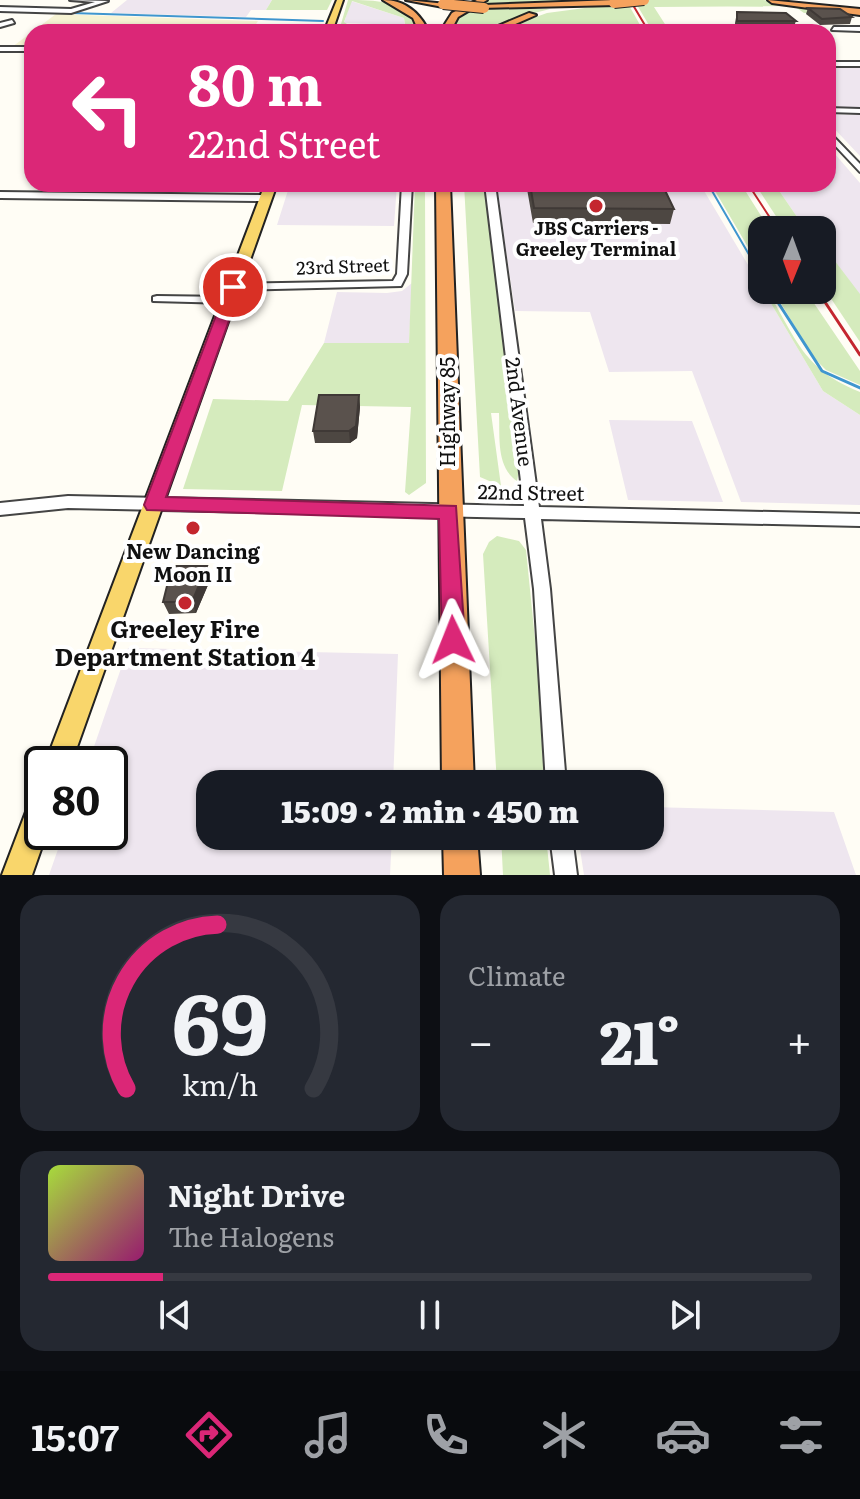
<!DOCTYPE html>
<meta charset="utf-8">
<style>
:root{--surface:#171b24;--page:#242831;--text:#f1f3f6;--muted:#9ea1a6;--line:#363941;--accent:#db2777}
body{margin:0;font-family:Literata,serif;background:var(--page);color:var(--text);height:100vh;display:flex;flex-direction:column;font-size:30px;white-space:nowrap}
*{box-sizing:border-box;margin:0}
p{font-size:26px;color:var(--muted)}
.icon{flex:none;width:44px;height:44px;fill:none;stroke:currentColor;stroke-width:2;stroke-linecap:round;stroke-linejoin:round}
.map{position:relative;height:875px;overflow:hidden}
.details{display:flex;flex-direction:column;gap:20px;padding:20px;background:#0d0f14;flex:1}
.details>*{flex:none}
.top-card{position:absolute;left:24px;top:24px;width:812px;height:168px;border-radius:24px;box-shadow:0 2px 6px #0004;background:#db2777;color:#fff;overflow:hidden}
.needle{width:52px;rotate:181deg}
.buttons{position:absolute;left:748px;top:216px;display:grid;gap:16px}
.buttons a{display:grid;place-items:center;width:88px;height:88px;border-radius:16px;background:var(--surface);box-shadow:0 2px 6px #0004;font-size:40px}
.speed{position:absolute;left:24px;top:746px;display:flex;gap:16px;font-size:40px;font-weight:700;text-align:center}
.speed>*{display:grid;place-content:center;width:104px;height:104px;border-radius:50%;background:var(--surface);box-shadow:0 2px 6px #0004;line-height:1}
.speed .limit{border:4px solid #111;border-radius:12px;background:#fff;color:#111}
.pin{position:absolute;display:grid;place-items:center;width:68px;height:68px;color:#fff;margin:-34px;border:4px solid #fff;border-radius:50%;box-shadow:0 2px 8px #0007}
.me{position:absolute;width:88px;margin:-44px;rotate:358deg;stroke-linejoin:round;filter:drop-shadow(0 0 6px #0008)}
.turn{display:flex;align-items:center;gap:28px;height:168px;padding:0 32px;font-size:36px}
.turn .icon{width:104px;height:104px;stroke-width:2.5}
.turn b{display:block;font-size:56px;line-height:68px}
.big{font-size:60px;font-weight:800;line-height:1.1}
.details .card{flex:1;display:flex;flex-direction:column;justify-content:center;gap:12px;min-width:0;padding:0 28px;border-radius:24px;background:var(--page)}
.details .dial{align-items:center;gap:0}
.dial svg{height:208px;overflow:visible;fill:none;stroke:var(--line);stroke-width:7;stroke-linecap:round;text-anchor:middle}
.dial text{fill:var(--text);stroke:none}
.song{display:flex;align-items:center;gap:24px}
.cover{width:96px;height:96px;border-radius:12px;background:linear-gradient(135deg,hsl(80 70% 55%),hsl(320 70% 35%))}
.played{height:8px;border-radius:4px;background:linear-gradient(90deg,var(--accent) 15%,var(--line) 15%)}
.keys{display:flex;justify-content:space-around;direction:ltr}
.heat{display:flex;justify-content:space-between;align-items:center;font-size:44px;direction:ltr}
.details .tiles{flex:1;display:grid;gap:20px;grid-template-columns:1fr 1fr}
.card:last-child{grid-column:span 2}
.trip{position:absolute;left:196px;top:770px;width:468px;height:80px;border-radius:24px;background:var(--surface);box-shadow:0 2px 6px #0004;font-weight:800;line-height:80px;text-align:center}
.tab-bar{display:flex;height:128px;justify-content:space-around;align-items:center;background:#090b0e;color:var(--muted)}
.tab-bar .icon{width:56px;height:56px}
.tab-bar .selected{color:var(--accent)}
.tab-bar b{font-size:36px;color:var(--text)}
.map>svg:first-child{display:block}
.industrial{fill:#eee6ef}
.farmland{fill:#f6f3d4}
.green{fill:#d5ebbd;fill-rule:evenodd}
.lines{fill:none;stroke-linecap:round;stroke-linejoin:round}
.stream-far1{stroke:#3f96cf;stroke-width:2}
.stream{stroke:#3f96cf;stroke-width:3}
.minor-casing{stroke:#444;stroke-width:4}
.major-casing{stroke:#222;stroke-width:4}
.highway-casing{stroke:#222;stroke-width:4}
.minor{fill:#fff;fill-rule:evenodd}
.major{fill:#f9d66b;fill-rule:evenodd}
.highway{fill:#f5a25d;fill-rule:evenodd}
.rail-far1{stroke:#c4262e;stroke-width:2}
.rail{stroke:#c4262e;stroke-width:3}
.highway-bridge-casing{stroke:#222;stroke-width:12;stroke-linecap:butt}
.highway-bridge{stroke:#f5a25d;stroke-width:10}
.wall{fill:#4d4742}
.shaded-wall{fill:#3f3936}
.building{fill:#5a524d;stroke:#3f3936;stroke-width:2}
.route{fill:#db2777;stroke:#8e194d;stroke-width:2}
.poi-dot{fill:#c4262e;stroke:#fff;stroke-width:3}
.labels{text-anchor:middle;stroke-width:8;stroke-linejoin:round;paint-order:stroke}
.far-poi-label{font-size:18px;font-weight:bold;fill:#111;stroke:#fff}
.far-street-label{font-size:18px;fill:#111;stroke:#fff}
.street-label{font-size:20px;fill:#111;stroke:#fff}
.poi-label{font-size:20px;font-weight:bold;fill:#111;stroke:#fff}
.near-poi-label{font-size:24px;font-weight:bold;fill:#111;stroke:#fff}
</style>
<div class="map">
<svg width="860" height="875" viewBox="0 0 860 875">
<rect width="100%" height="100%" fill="#fffdf5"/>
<path class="industrial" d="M 127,0 L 272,0 L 266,10 L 251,10 L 246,17 L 111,13 Z
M 351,1 L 404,18 L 405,25 L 344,23 Z
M 828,67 L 860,67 L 860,108 L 828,107 Z
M 828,114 L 860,115 L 860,156 L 828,122 Z
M 828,146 L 860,183 L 860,298 L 822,244 L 822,230 L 806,230 L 780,192 L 769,192 L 763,184 L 828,184 Z
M 290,184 L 397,184 L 394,226 L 277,225 Z
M 496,184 L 700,184 L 823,391 L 860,415 L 860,505 L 741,502 L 692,371 L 609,372 L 590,312 L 515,311 Z
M 412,283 L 409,343 L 324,343 L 337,292 L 387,293 L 402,291 Z
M 609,420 L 692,421 L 723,502 L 628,500 Z
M 128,648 L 398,654 L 393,784 L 210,784 L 210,836 L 392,836 L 390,875 L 49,875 L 64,832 L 110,832 L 110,764 L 88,764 Z
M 650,807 L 834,812 L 856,875 L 584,875 L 578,836 L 650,836 Z"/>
<path class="farmland" d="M 56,14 L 258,21 L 251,32 L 32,32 L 32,47 L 12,47 Z"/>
<path class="green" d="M 272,0 L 332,0 L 327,10 L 266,10 Z
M 348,0 C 373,0 407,0 419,27 L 341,24 ZM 352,1 L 404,18 L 405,24 L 347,24 L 344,22 Z
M 489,0 L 588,0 L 493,3 L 488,5 L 570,6 L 487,7 L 482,9 L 550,9 L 515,18 L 484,32 L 449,32 L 463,13 Z
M 600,0 L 626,0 L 644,32 L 566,26 L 508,28 L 572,32 L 494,32 L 547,13 L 615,4 L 592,3 Z
M 634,0 L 763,0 L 856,13 L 804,13 L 794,6 L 654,7 L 670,32 L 653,32 Z
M 415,184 L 425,184 L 426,483 L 409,495 L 405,492 L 411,407 L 302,405 L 282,491 L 183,489 L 213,399 L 288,401 L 324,343 L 409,343 Z
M 464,184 L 484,184 L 519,470 L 517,481 C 496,467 500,437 499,413 L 491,413 L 501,486 L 480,477 Z
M 711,184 L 741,184 L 770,230 L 762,230 L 762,271 Z
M 755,184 L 763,184 L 769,192 L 780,192 L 806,230 L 785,230 Z
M 822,244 L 860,294 L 860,342 L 822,285 Z
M 763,290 L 767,290 C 797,340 803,369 860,392 L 860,415 L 823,391 Z
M 773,290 L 805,290 L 860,371 L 860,385 L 826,370 L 813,357 Z
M 497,536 L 519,541 L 526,550 L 538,669 L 544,784 L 497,784 L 483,554 L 489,542 Z
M 501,836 L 546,836 L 550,875 L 503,875 Z"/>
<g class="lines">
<path class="stream-far1" d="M 71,13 L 323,21
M 341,25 L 419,27
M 456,28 L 482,28
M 510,28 L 565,28 L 580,32
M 708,184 L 762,277"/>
<path class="stream" d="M 770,290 L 822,371 L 860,388"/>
<g class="minor-casing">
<path id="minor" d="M 70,0 L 108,1 L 71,13 L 0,11 L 0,7 L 71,9 L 95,2 Z
M 12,20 L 14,23 L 0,27 L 0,23 Z
M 834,27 L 860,27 L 860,31 L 832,30 Z
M 0,47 L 32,47 L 32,51 L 0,51 Z
M 828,62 L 860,62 L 860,66 L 828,66 Z
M 828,108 L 860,109 L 860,113 L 828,112 Z
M 828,131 L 860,164 L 860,172 L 828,138 Z
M 402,184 L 412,184 L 407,274 L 401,286 L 233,290 L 227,287 L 233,284 L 393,281 L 397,274 Z
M 485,184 L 495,184 L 539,507 L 860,514 L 860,526 L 541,519 L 550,589 L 566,784 L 546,784 L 534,589 L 525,518 L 68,508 L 0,515 L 0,503 L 68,496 L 524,506 Z
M 0,192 L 265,195 L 270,198 L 265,201 L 0,198 Z
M 157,296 L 229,297 L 235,300 L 229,303 L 153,301 L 153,297 Z
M 550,836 L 572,836 L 577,875 L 555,875 Z"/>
</g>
<g class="major-casing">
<path id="major" d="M 337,0 L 343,0 L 332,32 L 324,32 Z
M 265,184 L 277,184 L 71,764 L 45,764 Z
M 42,792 L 42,832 L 47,832 L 32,875 L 2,875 L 32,796 Z"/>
</g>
<g class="highway-casing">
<path id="highway" d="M 383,0 C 405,0 420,13 429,32 L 419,32 L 413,18 Z
M 406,0 L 447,4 L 443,7 Z
M 477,0 L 487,0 L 458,17 L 450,32 L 440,32 L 452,13 Z
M 614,0 L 617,5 L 480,8 L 484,5 Z
M 768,0 L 860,9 L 860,15 L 772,3 Z
M 529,13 L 536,15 L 497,32 L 484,32 Z
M 436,184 L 450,184 L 474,784 L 442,784 Z
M 443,836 L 477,836 L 480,875 L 444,875 Z"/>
</g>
<use href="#minor" class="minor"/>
<use href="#major" class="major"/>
<use href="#highway" class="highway"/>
<path class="rail-far1" d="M 630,0 L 649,32
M 748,184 L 778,230"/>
<path class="rail" d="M 817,290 L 860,355"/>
<g class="highway-bridge-casing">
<path id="highway-bridge" d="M 614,3 L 644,0
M 443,4 L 484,8"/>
</g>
<use href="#highway-bridge" class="highway-bridge"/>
</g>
<path class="wall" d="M 808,8 L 852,17 L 850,24 L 820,25 L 806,14 Z
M 737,12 L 796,21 L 792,32 L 735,31 L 735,23 Z
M 527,184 L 662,184 L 674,209 L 670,224 L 533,223 L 527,189 Z
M 359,395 L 360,407 L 357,438 L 350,443 L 315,443 L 313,431 Z
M 207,566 L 211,578 L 196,613 L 169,614 L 163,602 Z"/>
<path class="shaded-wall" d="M 359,395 L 360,407 L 357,438 L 350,443 L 349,431 Z
M 207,566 L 211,578 L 196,613 L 192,602 Z"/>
<path class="building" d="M 808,8 L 840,9 L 852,17 L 822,19 Z
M 737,12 L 786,13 L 796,21 L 737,21 Z
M 530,184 L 662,184 L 674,209 L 534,208 Z
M 319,395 L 359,395 L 356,426 L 349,431 L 313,431 Z
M 172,566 L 207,566 L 192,602 L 163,602 Z"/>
<path class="route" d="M 228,284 L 241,287 L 166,497 L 456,506 L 465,640 L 462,648 L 453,651 L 445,648 L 442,640 L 439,519 L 147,510 L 144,505 Z"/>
<g class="poi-dot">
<circle cx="596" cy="206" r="8"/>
<circle cx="193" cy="528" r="8"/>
<circle cx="185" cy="603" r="8"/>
</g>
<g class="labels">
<g class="far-poi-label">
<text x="596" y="235">JBS Carriers -<tspan x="596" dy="21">Greeley Terminal</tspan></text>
</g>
<g class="far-street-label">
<text transform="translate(343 267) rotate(-2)" y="6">23rd Street</text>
</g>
<g class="street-label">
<text transform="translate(448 412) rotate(-90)" y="7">Highway 85</text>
<text transform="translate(519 412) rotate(83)" y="7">2nd Avenue</text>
<text transform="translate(531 493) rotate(1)" y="7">22nd Street</text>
</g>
<g class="poi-label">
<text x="193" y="559">New Dancing<tspan x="193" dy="23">Moon II</tspan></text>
</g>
<g class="near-poi-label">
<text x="185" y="638">Greeley Fire<tspan x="185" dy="28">Department Station 4</tspan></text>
</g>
</g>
</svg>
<div class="buttons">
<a><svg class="needle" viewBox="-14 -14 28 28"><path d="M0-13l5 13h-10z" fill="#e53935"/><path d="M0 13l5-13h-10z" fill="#9ea1a6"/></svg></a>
</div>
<div class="speed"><div class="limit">80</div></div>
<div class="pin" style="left:233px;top:287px;background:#d93025"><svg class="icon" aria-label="arrive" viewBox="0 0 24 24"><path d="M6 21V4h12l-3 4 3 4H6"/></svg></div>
<svg class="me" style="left:453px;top:640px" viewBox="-20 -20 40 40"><path d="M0-17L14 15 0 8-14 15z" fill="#db2777" stroke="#fff" stroke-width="4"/></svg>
<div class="trip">15:09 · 2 min · 450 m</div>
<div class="top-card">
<div class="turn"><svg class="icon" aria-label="left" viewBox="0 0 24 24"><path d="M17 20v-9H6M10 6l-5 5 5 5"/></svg><div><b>80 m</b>22nd Street</div></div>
</div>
</div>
<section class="details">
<div class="tiles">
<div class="card dial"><svg viewBox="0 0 100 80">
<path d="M14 69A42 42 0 1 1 86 69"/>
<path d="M14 69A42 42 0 0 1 49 6" stroke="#db2777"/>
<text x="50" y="56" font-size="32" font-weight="700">69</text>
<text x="50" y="72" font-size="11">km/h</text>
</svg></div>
<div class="card"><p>Climate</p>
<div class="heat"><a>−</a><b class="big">21°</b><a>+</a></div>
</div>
<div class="card">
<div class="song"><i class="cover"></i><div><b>Night Drive</b><p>The Halogens</p></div></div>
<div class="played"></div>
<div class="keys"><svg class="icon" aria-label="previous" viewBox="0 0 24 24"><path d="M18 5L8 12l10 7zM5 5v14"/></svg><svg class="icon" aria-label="pause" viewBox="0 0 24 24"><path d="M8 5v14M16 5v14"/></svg><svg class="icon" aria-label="next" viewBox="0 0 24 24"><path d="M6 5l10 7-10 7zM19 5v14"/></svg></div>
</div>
</div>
</section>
<nav class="tab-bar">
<b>15:07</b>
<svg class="icon selected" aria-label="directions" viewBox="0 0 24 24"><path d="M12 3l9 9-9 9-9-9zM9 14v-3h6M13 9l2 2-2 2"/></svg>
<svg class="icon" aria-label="music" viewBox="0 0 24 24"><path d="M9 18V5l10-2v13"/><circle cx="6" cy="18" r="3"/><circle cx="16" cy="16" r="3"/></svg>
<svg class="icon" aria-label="phone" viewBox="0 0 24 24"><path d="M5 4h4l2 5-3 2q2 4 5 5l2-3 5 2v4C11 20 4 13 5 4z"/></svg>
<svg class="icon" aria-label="climate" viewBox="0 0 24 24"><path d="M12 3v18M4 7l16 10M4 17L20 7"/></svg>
<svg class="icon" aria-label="car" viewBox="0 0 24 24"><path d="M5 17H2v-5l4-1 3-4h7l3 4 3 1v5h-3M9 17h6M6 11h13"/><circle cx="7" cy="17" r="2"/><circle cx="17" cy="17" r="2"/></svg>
<svg class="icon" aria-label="filters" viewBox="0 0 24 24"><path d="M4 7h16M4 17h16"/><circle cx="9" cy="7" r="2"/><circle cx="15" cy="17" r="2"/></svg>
</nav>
